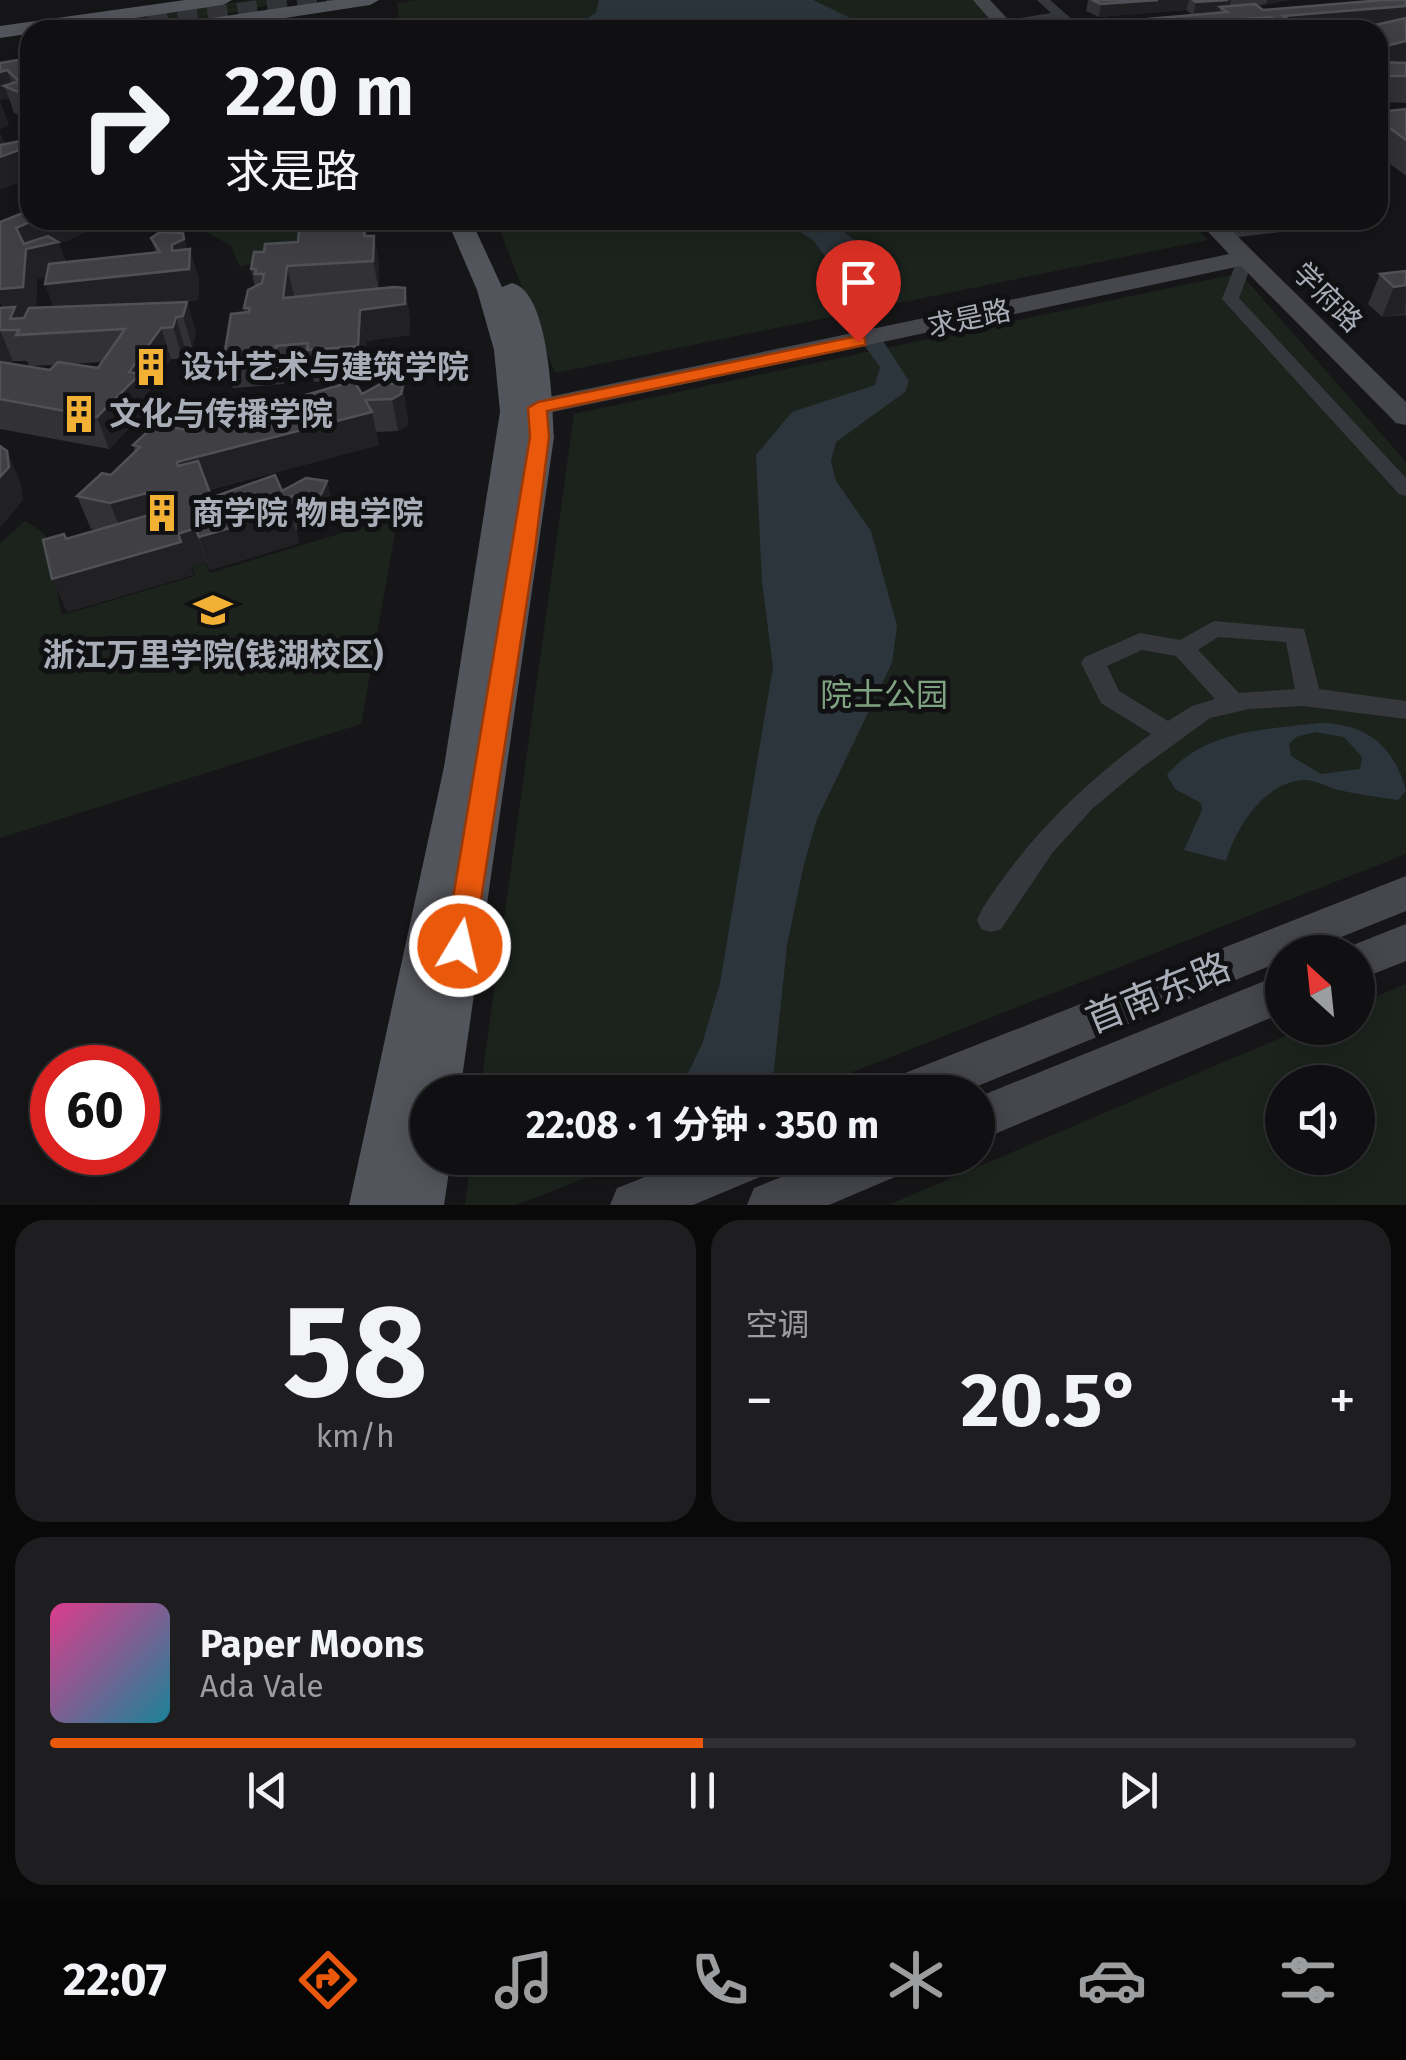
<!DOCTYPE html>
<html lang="zh">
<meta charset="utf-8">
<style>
:root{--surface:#101012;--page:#1e1e20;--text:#f1f3f6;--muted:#9c9d9f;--line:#303032;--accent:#ea580c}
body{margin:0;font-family:"Fira Sans","Noto Sans SC",sans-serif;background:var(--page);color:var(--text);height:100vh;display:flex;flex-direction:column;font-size:38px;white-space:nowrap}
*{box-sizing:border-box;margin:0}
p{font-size:32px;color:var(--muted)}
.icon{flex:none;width:55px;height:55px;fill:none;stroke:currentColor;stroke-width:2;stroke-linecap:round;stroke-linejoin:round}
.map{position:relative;height:1205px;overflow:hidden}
.side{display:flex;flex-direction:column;gap:15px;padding:15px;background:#09090a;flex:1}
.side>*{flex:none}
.guide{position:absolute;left:20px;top:20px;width:1368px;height:210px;border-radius:30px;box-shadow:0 5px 25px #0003,0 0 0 2px var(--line);background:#101012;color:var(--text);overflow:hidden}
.needle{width:65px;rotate:333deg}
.buttons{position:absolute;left:1265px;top:935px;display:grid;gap:20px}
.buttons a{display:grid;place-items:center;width:110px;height:110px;border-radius:50%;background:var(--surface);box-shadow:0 5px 25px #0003,0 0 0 2px var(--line);font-size:50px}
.speed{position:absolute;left:30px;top:1045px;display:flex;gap:20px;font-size:50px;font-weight:700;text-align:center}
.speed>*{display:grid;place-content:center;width:130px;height:130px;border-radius:50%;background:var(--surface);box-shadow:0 5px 25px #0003,0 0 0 2px var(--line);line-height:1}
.speed .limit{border:15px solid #d22;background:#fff;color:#111}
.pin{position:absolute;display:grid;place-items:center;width:85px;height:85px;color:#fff;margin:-102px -42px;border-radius:50% 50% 50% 0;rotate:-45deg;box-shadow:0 0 10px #0007}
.pin .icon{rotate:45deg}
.me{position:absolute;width:110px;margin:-55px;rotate:9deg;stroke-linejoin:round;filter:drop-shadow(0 0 8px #0008)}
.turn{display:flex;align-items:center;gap:35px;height:210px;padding:0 40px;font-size:45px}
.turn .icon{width:130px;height:130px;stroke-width:2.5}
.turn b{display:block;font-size:70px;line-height:85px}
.big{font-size:75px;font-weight:700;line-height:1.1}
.side .tile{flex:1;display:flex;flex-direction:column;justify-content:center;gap:15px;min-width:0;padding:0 35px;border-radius:30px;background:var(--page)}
.side .dial{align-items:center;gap:0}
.dial b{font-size:130px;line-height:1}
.song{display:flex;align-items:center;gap:30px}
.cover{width:120px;height:120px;border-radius:15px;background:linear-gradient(135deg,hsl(330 70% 55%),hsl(190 70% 35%))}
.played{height:10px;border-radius:5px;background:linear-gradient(90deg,var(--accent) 50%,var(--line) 50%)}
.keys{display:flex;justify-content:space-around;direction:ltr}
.heat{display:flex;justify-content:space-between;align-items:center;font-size:55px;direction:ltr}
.side .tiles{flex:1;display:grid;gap:15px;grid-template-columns:1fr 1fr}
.tile:last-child{grid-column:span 2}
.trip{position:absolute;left:410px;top:1075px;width:585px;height:100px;border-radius:50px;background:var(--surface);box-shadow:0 5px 25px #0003,0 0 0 2px var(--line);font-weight:700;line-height:100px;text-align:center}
.dock{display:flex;height:160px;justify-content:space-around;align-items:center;background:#060607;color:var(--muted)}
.dock .icon{width:70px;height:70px}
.dock .selected{color:var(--accent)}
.dock b{font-size:45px;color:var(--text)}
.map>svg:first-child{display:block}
.green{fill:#1c231d;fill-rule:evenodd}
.water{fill:#2c353c;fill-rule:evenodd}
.pier{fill:#161618}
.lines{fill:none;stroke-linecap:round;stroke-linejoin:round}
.primary-tunnel{stroke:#333438;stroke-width:20;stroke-dasharray:20 10;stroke-linecap:butt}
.street{fill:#37383d;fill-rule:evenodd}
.secondary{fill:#45474d;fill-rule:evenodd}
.primary{fill:#53555c;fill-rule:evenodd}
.wall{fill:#323236;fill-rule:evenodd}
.shaded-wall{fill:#212124}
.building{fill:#3f3f44;stroke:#4f5156;stroke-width:2.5}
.route{fill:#ea580c;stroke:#983908;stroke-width:2.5}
.labels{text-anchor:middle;stroke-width:10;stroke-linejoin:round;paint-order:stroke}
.far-street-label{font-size:28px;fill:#a8adb8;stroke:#111113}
.poi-label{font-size:32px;font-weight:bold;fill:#a8adb8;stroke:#111113;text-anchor:start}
.park-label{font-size:32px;fill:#7fa381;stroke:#111113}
.near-street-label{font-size:38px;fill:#a8adb8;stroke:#111113}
</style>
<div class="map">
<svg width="1406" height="1205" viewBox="0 0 1406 1205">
<rect width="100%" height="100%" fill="#161618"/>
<path class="green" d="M 249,0 L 291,1 L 144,30 L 34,30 Z
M 419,0 L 978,0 L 1005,30 L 400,30 L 397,3 Z
M 202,220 L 374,220 L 240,267 L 231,246 L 192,224 Z
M 496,220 L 1189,220 L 1208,240 L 555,373 Z
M 1240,273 L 1406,462 L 1406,854 L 802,1092 L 480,1092 L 574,414 Z
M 398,516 L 361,724 L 0,838 L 0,543 L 25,521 L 45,534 L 62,615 L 195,576 L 192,567 L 206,563 L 210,573 Z
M 1406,984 L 1406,1205 L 888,1205 L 1304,1028 L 1358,1028 L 1358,1004 ZM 1282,1082 L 1358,1082 L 1358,1158 L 1282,1158 Z
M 471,1158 L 637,1158 L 516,1205 L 465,1205 Z"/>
<path class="water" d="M 599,0 L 813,0 L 875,30 L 566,30 L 596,13 Z
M 781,220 L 828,220 L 861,245 L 870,257 L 872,283 L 861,307 L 909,381 L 905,392 L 836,442 L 831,461 L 836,481 L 871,531 L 897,626 L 892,663 L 817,819 L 804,864 L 787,945 L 773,1079 L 766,1092 L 679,1092 L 702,1044 L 720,983 L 773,667 L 762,582 L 756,455 L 792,412 L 875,385 L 880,367 L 837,308 L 831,269 L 824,255 L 813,240 Z
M 1321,723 C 1366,724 1394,745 1406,791 L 1398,800 C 1380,797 1361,795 1343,791 C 1330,789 1318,780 1305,780 C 1265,781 1236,827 1226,861 L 1184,850 L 1202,810 L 1201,803 L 1175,789 L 1167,775 C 1204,730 1267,729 1321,723 ZM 1315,732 L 1344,737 L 1362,757 L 1360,769 L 1321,774 L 1291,756 L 1289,744 L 1296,737 Z"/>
<path class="pier" d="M 678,1158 L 769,1158 L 770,1205 L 665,1205 L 664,1163 Z"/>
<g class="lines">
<path class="primary-tunnel" d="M 55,30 L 142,17
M 119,30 L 330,0"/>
<path class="street" d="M 1037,0 L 1050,0 L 1074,21 L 1135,19 L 1161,28 L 1071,29 L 1058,20 L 1001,26 L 995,22 L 1051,13 Z
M 1292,220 L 1309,220 L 1296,230 L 1222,239 L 1214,234 L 1222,229 Z
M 1246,253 L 1254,258 L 1239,298 L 1406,478 L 1406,496 L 1399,494 L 1222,299 L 1238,258 Z
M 1214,621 L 1304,629 L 1319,689 L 1406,701 L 1406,719 L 1303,706 L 1249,709 L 1210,718 L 1140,769 L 1093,808 L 1053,852 L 1001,929 L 991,932 L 981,929 L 977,920 L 981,911 C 1027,838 1082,785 1151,734 L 1101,703 L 1081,663 L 1085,657 L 1140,633 L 1180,640 ZM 1218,637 L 1286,642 L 1295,689 L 1239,693 L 1198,650 ZM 1142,650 L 1176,656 L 1215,699 L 1192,706 L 1168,721 L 1119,691 L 1107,666 Z"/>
<path class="secondary" d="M 973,0 L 990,0 L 1018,30 L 999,30 Z
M 1197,220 L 1221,220 L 1406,402 L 1406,425 L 1396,423 L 1241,266 L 515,420 L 501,412 L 515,404 L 1229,254 Z
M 1406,876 L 1406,911 L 1304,952 L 1282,952 L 1282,961 L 963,1092 L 888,1092 L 895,1077 Z
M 1406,924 L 1406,961 L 1358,980 L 1358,952 L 1342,952 L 1343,949 Z
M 1282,974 L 1282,1013 L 978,1141 L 978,1097 Z
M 693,1158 L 774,1158 L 767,1174 L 693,1205 L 610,1205 L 617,1188 Z
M 829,1158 L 909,1158 L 902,1174 L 829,1205 L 747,1205 L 754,1188 Z"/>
<path class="primary" d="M 185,0 L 232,0 L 223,5 L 0,38 L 0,26 Z
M 334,0 L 379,0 L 370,5 L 207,30 L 181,27 L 190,21 Z
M 447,220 L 471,220 L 502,287 L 512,283 C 550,292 552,404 554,437 L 460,1092 L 428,1092 L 428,1112 L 419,1109 L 416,1125 L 428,1121 L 428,1158 L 451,1158 L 444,1205 L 349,1205 L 444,767 L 500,412 L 494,350 L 477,290 Z"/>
</g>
<path class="wall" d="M 1088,0 L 1288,0 L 1257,6 L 1263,10 L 1378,30 L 1123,30 L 1125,21 L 1193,15 L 1186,10 L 1099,17 L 1086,11 Z
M 30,58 L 28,119 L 14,113 L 9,98 L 0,100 L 0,63 Z
M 1378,76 L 1406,76 L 1406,103 L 1378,102 Z
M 1406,109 L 1406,176 L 1381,157 L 1378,157 L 1378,112 Z
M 30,220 L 114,220 L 59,244 L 66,262 L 156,253 L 151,238 L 188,249 L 199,279 L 198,300 L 169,303 L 187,302 L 196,333 L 192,347 L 185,348 L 183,359 L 171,359 L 147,394 L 151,406 L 109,449 L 0,429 L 0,308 L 2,308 ZM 46,277 L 53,307 L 36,307 L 37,279 ZM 13,361 L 27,361 L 29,366 L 56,365 L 50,370 L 11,364 ZM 102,362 L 98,368 L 69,364 Z
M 365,225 L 367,236 L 374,236 L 379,266 L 379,288 L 405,288 L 410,319 L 410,335 L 366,341 L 364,377 L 314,382 L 313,375 L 284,378 L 284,384 L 233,388 L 224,357 L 245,313 L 244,308 L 255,287 L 251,269 L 264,252 Z
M 1406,271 L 1406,315 L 1382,317 L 1368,304 L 1380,274 Z
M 384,382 L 408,418 L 407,426 L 398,431 L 376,432 L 379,445 L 209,490 L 211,497 L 282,491 L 327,481 L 335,514 L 329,527 L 296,530 L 299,543 L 210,570 L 207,562 L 190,567 L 193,575 L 67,612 L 66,538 L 97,530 L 91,529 L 77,496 L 111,475 L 135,452 L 133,445 L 186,430 L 362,394 Z"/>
<path class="shaded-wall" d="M 1158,0 L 1189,0 L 1186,10 L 1099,17 L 1101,4 Z
M 1231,0 L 1227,13 L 1220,7 L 1219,13 L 1193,16 L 1196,2 Z
M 1267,0 L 1288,0 L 1266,5 Z
M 1406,6 L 1406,30 L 1291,30 L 1283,16 Z
M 1271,17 L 1268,30 L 1188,30 L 1243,19 Z
M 1406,41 L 1406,64 L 1378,71 L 1378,48 Z
M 7,70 L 15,91 L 4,86 L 9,98 L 0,100 L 0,72 Z
M 30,88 L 30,119 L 28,119 L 18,92 Z
M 0,100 L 9,125 L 0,129 Z
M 0,132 L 9,154 L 30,146 L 30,178 L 0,190 Z
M 34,220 L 114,220 L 59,244 L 69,272 L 37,279 L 35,317 L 19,330 L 7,320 L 0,302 L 0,289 L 16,228 Z
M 183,233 L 190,256 L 190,249 L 199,279 L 198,300 L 56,315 L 45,284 L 172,251 L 172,245 Z
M 374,236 L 379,266 L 379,291 L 373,261 Z
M 287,266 L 294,296 L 283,298 Z
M 1406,285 L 1405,314 L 1382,317 L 1394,287 Z
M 405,288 L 410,319 L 410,335 L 366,341 L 364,377 L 358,346 L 360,310 Z
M 187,302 L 196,333 L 192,347 L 183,316 Z
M 176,317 L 185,348 L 183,359 L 173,327 Z
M 161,328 L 171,359 L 147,394 L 151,406 L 109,449 L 97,417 Z
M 0,330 L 13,361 L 0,376 Z
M 276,346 L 284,378 L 284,384 L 276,352 Z
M 403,386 L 408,418 L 407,426 L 398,431 L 392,399 Z
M 372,412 L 379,445 L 188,495 L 177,462 Z
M 7,451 L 21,484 L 23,500 L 0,528 L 0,477 Z
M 327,481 L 335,514 L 329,527 L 321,494 Z
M 147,493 L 159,526 L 123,536 L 110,503 Z
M 290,510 L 299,543 L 210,570 L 199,537 Z
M 195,528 L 207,562 L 190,567 L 193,575 L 67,612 L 52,579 L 79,567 Z"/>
<path class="building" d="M 1092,0 L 1158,0 L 1101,4 Z
M 1193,0 L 1228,0 L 1196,2 Z
M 1383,0 L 1406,0 L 1406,6 L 1283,16 L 1304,30 L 1291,30 L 1271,17 L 1243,19 L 1251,25 L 1188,30 L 1137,30 L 1125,21 L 1227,12 L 1220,7 L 1255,4 L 1263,10 Z
M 1406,18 L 1406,41 L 1378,48 L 1378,30 L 1353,30 Z
M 30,58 L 30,88 L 18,92 L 4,86 L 19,81 L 7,70 L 0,72 L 0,63 Z
M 1378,62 L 1406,63 L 1406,76 L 1378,76 Z
M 1406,109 L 1406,140 L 1391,129 L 1378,130 L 1378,112 Z
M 20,141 L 30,146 L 0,157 L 0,145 Z
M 30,210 L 30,220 L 34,220 L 16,228 L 24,244 L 48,236 L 58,242 L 26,249 L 23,287 L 0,289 L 0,222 Z
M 365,225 L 364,236 L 374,236 L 373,261 L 287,266 L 283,298 L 394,287 L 405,288 L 405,304 L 360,310 L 358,346 L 307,350 L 308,343 L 276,346 L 276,352 L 224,357 L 231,314 L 249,312 L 250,308 L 244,308 L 248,290 L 262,283 L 264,274 L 255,274 L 256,269 L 251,269 L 254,252 L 264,252 L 265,244 L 298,242 L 299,230 Z
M 160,232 L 183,233 L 184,239 L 172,245 L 172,251 L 190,249 L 189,269 L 45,284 L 49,264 L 160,252 L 151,238 Z
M 1406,271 L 1406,285 L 1394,287 L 1380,274 Z
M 187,302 L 183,316 L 176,317 L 173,327 L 161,328 L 129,372 L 140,374 L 97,417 L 0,399 L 0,362 L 50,370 L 58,362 L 98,368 L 125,329 L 16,335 L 19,330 L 0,330 L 0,308 L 15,307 L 10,319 L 24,318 L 29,308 Z
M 354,381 L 362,394 L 384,382 L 403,386 L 401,394 L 392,399 L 365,400 L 372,412 L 177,462 L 178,466 L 198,461 L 210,493 L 203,494 L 205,500 L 275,475 L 282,491 L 306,478 L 327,481 L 321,494 L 284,497 L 290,510 L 199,537 L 195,528 L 178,534 L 181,542 L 52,579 L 43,540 L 64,534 L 66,539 L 153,514 L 147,493 L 110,503 L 77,496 L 102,473 L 111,475 L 140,447 L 133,445 L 156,424 L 186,430 Z
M 0,446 L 7,451 L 9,467 L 0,477 Z"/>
<path class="route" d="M 858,336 L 865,338 L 865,345 L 547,411 L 549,437 L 535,549 L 474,946 L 470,955 L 460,959 L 449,955 L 445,946 L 530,437 L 528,408 L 538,402 Z"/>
<defs>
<g id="building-bare" transform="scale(3)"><path d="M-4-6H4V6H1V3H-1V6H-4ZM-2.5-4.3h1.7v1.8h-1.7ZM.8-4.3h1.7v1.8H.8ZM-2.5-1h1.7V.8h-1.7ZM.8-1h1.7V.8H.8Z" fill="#f2b134" stroke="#111113" stroke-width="2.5" paint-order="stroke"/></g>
<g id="university-bare" transform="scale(3)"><path d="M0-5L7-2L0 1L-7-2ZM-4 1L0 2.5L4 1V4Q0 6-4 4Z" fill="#f2b134" stroke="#111113" stroke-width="2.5" paint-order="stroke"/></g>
</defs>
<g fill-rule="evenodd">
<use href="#building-bare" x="151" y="367"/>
<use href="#building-bare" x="79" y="414"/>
<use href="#building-bare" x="162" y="513"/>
<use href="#university-bare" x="213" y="610"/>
</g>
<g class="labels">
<g class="far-street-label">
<text transform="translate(1328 297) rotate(45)" y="10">学府路</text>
<text transform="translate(969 318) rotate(-12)" y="10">求是路</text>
</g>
<g class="poi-label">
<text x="181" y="378">设计艺术与建筑学院</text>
<text x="109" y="425">文化与传播学院</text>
<text x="192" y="524">商学院 物电学院</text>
<text x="213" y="666" text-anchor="middle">浙江万里学院(钱湖校区)</text>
</g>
<g class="park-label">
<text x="884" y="706">院士公园</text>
</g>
<g class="near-street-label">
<text transform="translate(1158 993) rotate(-22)" y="13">首南东路</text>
</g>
</g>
</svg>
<div class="buttons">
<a><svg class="needle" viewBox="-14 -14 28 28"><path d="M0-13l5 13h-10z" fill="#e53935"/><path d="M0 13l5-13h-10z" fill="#9c9d9f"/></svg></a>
<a><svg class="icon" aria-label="sound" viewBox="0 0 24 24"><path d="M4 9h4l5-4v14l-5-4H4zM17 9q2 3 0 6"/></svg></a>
</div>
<div class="speed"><div class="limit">60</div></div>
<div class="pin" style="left:858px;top:342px;background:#d93025"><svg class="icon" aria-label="arrive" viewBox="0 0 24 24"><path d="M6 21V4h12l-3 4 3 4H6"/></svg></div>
<svg class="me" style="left:460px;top:946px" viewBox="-20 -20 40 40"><circle r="17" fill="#ea580c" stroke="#fff" stroke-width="3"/><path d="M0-11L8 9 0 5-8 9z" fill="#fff"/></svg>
<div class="trip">22:08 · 1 分钟 · 350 m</div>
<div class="guide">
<div class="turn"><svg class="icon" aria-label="right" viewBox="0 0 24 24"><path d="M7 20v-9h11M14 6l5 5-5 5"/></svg><div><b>220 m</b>求是路</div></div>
</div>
</div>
<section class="side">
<div class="tiles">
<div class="tile dial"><b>58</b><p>km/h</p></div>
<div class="tile"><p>空调</p>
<div class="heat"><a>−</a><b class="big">20.5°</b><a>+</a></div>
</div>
<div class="tile">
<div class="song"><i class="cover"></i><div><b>Paper Moons</b><p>Ada Vale</p></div></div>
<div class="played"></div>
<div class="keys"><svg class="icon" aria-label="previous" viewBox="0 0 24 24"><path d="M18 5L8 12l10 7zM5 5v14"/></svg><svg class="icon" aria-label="pause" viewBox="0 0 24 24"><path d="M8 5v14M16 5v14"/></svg><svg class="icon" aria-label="next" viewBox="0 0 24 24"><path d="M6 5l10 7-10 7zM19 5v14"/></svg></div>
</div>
</div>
</section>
<nav class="dock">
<b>22:07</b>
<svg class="icon selected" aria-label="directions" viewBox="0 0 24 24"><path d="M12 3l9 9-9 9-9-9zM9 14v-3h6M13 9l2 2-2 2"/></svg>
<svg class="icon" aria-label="music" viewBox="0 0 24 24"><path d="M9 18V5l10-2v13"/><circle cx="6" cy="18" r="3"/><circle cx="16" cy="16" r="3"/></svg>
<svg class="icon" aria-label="phone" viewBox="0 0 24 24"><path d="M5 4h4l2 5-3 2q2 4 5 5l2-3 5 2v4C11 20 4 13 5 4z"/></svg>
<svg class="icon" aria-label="climate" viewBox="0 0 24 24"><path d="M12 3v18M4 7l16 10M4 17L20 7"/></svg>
<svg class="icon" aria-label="car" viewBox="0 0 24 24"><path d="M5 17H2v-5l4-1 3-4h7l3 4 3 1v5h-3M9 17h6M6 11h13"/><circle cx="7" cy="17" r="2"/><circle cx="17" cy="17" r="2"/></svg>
<svg class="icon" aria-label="filters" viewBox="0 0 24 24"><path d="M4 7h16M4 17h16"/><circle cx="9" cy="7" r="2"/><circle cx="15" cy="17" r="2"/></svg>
</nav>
